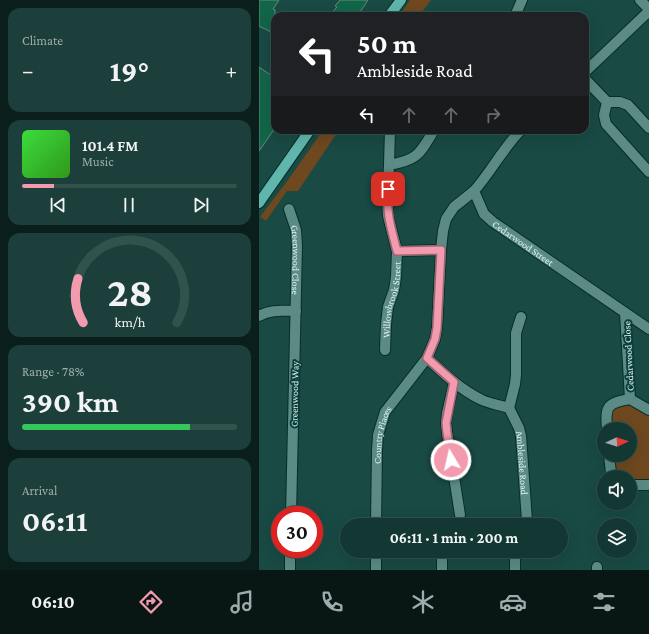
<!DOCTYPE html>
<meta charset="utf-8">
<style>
:root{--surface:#133833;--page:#1c3f3b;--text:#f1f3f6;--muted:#9dacac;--line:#32524e;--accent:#f29aae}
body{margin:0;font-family:"Crimson Pro",serif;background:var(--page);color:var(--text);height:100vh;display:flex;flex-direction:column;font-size:15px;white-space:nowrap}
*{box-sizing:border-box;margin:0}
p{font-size:13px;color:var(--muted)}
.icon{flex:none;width:22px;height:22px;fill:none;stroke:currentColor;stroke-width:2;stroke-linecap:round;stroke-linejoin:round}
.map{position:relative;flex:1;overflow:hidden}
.drawer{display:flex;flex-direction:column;gap:8px;padding:8px;background:#0a1f1c;width:259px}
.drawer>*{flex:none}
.banner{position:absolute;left:12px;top:12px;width:318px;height:122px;border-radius:12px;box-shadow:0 4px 16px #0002,0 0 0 1px var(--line);background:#202124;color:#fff;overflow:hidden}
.needle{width:26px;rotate:86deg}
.controls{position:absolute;left:338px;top:422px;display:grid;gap:8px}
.controls a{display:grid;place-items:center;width:40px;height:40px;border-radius:50%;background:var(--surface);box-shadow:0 4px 16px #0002,0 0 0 1px var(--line);font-size:20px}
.speed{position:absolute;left:12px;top:506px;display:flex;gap:8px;font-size:20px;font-weight:700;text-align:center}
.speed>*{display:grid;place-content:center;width:52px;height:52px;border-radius:50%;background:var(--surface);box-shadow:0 4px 16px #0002,0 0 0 1px var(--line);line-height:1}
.speed .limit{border:6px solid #d22;background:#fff;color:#111}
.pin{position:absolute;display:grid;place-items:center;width:34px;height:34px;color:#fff;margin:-17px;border-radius:8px;box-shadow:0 2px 6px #0006}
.me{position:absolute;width:44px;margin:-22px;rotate:351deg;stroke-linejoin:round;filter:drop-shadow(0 0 3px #0008)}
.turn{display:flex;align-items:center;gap:14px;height:84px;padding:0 20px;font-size:18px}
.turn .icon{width:52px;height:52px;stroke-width:2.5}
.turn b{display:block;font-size:28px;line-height:34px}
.lanes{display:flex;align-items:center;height:38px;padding:0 20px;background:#0003;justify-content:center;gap:20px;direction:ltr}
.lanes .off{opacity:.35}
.big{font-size:30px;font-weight:700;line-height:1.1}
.drawer .widget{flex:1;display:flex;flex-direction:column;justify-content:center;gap:6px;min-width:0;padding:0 14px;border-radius:12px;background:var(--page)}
.drawer .dial{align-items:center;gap:0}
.dial svg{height:104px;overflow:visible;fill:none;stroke:var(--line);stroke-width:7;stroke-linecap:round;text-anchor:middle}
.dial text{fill:var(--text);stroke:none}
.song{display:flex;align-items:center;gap:12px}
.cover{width:48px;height:48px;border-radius:6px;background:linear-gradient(135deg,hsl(120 70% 55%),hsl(110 70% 35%))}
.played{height:4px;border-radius:2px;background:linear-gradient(90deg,var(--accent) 15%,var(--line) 15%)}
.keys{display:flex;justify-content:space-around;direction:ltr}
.heat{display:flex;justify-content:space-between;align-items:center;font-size:22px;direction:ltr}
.charge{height:6px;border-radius:3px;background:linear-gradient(90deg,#34c759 78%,var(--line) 0)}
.trip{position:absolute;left:81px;top:518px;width:228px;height:40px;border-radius:20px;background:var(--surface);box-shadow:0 4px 16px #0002,0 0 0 1px var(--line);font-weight:700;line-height:40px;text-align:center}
.menu{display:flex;height:64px;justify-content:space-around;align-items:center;background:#081614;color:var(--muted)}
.menu .icon{width:28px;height:28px}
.menu .selected{color:var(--accent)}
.menu b{font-size:18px;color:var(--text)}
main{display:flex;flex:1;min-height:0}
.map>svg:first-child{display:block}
.green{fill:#6f481f}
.building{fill:#126549;stroke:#638b79}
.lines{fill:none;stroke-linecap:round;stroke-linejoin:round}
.minor-casing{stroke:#082e2a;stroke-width:12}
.major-casing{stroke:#082e2a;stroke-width:12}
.minor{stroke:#5b8b84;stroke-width:10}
.major{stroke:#60b6ac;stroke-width:10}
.route-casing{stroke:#9d6471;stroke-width:10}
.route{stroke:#f29aae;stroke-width:7}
.labels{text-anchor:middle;stroke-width:4;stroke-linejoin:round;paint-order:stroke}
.street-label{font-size:10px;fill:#daf3ef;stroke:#0c3f3a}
</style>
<main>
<section class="drawer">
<div class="widget"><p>Climate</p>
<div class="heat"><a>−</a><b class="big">19°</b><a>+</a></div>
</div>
<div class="widget">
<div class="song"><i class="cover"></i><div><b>101.4 FM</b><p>Music</p></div></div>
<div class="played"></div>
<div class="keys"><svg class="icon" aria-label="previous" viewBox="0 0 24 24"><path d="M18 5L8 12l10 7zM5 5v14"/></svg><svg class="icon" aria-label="pause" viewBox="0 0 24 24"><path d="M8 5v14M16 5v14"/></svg><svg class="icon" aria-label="next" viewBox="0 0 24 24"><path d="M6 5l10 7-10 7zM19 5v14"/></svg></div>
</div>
<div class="widget dial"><svg viewBox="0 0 100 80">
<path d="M14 69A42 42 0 1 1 86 69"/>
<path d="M14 69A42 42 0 0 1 10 35" stroke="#f29aae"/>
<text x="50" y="56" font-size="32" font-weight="700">28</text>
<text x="50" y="72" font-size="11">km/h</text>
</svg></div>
<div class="widget"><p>Range · 78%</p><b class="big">390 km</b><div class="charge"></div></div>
<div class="widget"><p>Arrival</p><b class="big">06:11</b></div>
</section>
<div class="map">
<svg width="390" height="570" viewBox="0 0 390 570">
<rect width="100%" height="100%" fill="#194a44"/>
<path class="green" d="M 151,0 L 172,0 L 160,16 L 140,16 Z
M 64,130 L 80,130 L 39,191 L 28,191 L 7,221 L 1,217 L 29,180 Z
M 370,404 L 390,415 L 390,480 L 371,480 L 371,477 L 358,477 L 356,474 L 354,455 L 371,455 L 371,429 L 352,429 L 351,414 L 354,407 Z"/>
<path class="building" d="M 0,0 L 20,0 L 14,9 L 16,10 L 16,34 L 0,26 Z
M 81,0 L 109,0 L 101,12 L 96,16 L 70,16 L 78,7 L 76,6 Z
M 0,67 L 16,78 L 16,128 L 0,151 Z"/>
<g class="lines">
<g class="minor-casing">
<g id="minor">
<path d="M 381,0 L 390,9"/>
<path d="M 256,16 L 263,0"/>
<path d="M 326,72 L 390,11"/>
<path d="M 326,79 L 348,102 L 345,115 L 347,124 L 390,172"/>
<path d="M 348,102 L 361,102 L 369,105 L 390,128"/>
<path id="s1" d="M 262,130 C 244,148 232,172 215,191 L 225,214 L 234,222 L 390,329"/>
<path d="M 130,165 C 158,160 160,155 174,132"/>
<path id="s2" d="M 30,209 L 37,230 L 38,246 L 32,515"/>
<path d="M 138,251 L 182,250"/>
<path d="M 0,316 C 11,309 24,311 37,311"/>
<path id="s3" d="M 126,350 L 127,324 L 129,307 L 135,290 L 137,277 L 138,251 L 129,216 L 128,201 L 130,165 L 131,130"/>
<path id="s4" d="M 168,358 C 185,374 202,390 223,400 C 232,404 241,405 250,408 L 260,428 L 262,436 L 268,521"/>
<path d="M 195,382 L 188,413 L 187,423 L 188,432 L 201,515"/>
<path d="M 371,399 L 390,410"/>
<path d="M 250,408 L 256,384 L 257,375 L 257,333 L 262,317"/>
<path d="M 348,429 C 346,406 348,403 371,399 L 366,313"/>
<path d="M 350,455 L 352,473 L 353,477"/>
<path d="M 371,485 L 390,485"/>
<path id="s5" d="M 117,525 L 118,450 L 119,435 L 122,425 L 126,412 L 168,358 L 176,339 L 178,328 L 182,250 L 184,231 L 187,219 L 195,207 L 215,191"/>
<path d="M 117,551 L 117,570"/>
<path d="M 183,551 L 183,570"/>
<path d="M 256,558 L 256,570"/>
<path d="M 338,567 L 338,570"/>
<path d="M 31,570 L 31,549"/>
</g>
</g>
<g class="major-casing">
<path id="major" d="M 130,16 L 142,0
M 0,203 L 51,130"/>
</g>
<use href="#minor" class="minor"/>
<use href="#major" class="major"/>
</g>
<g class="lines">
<g class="route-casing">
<path id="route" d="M 129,189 C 127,213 132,228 138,251 L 182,250 L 178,328 L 176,339 L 168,358 L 195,382 L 187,423 L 188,432 L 192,460"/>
</g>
<use href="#route" class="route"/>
</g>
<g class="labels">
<g class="street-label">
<text dy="4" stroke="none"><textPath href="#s1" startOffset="151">Cedarwood Street</textPath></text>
<text dy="4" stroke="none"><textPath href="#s2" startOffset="52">Greenwood Close</textPath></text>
<text dy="4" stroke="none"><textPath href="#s3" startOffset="51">Willowbrook Street</textPath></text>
<text transform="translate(369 356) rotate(-93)" y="4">Cedarwood Close</text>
<text transform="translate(35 394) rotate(-89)" y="4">Greenwood Way</text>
<text dy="4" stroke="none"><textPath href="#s5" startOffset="91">Country Places</textPath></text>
<text dy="4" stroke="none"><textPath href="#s4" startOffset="155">Ambleside Road</textPath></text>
</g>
</g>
</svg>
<div class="controls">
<a><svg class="needle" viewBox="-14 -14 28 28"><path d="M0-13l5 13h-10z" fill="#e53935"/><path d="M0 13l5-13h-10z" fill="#9dacac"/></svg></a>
<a><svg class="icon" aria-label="sound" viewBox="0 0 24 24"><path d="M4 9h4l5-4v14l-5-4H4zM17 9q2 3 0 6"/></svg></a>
<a><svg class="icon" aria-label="layers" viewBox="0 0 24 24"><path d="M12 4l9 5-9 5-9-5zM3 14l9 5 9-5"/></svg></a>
</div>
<div class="speed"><div class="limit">30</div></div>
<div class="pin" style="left:129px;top:189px;background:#d93025"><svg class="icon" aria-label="arrive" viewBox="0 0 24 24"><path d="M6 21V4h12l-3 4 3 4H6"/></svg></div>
<svg class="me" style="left:192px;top:460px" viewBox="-20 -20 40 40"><circle r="17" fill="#f29aae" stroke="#fff" stroke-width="3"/><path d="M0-11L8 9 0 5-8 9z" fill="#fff"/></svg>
<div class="trip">06:11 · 1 min · 200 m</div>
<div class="banner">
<div class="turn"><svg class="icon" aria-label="left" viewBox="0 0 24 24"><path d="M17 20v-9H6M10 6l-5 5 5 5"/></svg><div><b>50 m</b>Ambleside Road</div></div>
<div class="lanes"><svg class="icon" aria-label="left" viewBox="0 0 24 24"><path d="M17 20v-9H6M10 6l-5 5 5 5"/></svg><svg class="icon off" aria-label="ahead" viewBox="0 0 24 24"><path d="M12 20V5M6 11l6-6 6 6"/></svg><svg class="icon off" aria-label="ahead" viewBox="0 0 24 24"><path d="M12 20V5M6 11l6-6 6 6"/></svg><svg class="icon off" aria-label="right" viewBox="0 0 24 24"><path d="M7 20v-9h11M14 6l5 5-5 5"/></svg></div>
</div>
</div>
</main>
<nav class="menu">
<b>06:10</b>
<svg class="icon selected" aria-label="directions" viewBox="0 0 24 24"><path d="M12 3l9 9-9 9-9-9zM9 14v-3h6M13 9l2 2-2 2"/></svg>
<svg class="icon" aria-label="music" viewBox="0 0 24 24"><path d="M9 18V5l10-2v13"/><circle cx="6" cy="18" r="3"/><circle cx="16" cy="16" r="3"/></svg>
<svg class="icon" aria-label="phone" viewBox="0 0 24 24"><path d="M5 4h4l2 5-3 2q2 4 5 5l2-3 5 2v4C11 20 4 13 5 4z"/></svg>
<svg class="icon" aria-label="climate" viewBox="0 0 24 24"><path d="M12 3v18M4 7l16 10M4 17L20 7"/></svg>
<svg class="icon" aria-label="car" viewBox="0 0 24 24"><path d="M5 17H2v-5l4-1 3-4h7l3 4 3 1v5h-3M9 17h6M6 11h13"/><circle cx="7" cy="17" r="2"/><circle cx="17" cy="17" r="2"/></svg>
<svg class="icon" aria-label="filters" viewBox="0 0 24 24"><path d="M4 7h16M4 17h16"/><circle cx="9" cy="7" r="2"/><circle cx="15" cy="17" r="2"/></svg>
</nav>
